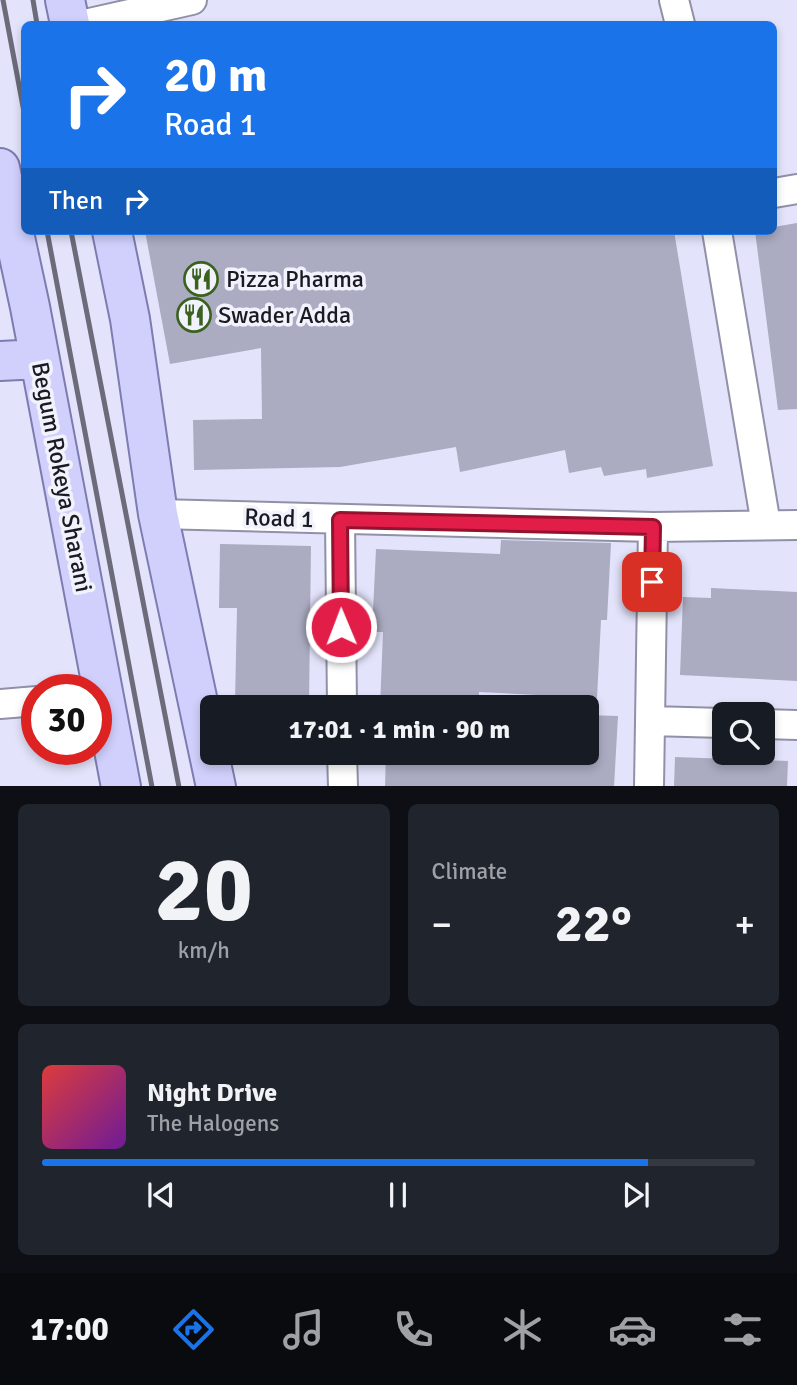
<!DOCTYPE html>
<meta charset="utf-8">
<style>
:root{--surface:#171b24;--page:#20242c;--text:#f1f3f6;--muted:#9ea1a6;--line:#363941;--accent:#1a73e8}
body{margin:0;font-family:Signika,sans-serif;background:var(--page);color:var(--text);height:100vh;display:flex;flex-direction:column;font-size:26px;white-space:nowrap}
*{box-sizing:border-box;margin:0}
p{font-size:23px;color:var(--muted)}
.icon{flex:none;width:38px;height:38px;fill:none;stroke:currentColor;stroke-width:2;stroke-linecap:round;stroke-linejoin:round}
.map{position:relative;height:786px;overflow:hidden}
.details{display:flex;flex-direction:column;gap:18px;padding:18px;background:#0d0f14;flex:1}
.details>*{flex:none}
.top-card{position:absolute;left:21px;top:21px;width:756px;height:214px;border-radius:10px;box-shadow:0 4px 10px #0003;background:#1a73e8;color:#fff;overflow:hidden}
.buttons{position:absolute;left:712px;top:702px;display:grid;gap:14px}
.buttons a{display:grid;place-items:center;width:63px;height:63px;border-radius:10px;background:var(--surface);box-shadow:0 4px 10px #0003;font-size:35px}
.speed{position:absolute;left:21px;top:674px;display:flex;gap:14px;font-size:35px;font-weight:700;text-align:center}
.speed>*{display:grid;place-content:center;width:91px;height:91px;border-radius:50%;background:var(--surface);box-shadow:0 4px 10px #0003;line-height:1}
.speed .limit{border:10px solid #d22;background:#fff;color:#111}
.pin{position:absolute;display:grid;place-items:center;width:60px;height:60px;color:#fff;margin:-30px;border-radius:14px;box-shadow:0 4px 10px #0006}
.me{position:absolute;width:77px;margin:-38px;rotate:359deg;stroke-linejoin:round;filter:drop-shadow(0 0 5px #0008)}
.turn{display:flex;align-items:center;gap:24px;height:147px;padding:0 28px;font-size:32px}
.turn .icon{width:91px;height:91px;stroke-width:2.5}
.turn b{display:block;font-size:49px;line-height:60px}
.then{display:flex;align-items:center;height:66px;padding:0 28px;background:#0003;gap:14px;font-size:26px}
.big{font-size:52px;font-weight:700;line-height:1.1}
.details .card{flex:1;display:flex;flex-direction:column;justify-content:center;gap:10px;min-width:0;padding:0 24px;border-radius:10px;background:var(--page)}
.details .dial{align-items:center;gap:0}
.dial b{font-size:91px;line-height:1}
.song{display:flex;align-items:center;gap:21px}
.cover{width:84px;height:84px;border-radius:10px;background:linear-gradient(135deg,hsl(0 70% 55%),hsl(280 70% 35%))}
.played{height:7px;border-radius:4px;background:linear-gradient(90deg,var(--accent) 85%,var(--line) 85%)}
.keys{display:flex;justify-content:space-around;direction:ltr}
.heat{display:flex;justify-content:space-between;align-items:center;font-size:38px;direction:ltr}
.details .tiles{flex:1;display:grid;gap:18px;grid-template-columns:1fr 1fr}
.card:last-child{grid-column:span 2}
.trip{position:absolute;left:200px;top:695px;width:399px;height:70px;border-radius:10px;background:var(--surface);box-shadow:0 4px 10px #0003;font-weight:700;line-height:70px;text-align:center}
.dock{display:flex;height:112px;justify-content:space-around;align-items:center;background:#090b0e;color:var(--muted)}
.dock .icon{width:49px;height:49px}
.dock .selected{color:var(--accent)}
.dock b{font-size:32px;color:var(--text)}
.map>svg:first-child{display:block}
.building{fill:#abacc2}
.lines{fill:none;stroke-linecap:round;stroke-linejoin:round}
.minor-casing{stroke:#9090a6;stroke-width:32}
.primary-casing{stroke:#7d7cb0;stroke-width:42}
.minor{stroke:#fff;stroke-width:28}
.primary{stroke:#d1d0fd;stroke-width:38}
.rail{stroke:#6b6b79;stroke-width:5}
.route-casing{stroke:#92132f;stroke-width:18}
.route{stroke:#e11d48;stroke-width:12}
.labels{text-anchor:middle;stroke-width:7;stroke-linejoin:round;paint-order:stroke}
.poi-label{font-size:24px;fill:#1a1a22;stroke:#f2f2fc;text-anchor:start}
.street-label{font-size:24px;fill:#1a1a22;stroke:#f2f2fc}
</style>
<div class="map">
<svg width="797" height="787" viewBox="0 0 797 787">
<rect width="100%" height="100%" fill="#e3e3fb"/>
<path class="building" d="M 797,223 L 797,409 L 778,410 L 755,231 L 774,231 L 774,227 Z
M 145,231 L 674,231 L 713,466 L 647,478 L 646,469 L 604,476 L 601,467 L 569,473 L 565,450 L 460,472 L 456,447 L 340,467 L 194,470 L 193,420 L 262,419 L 261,348 L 170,364 Z
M 501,540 L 611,543 L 607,620 L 601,620 L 597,698 L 479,692 L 479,707 L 380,707 L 383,632 L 372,632 L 376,549 L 500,554 Z
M 220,544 L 311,546 L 309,704 L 235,702 L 237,608 L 219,608 Z
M 711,588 L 797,592 L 797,681 L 680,675 L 683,597 L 711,598 Z
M 586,715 L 618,716 L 614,787 L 385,787 L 386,752 L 586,752 Z
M 675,757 L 788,761 L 787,787 L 674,787 Z"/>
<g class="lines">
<g class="minor-casing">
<path id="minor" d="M 674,0 L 680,24
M 85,24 L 192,0
M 774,193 L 797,189
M 717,231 L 766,525
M 158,514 L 653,527 L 797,525
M 340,520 L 342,707
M 0,704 L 37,701
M 650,721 L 724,723
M 763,724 L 797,725
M 342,752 L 343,787
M 649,787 L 653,527"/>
</g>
<g class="primary-casing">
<path id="primary" d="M 65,0 L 70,24
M 0,168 L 30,307 L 121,787
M 112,231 L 130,319 L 158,514 L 216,787
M 0,361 L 39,359"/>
</g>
<use href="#minor" class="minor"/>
<use href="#primary" class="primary"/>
<path class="rail" d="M 3,0 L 24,112
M 33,0 L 37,24
M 47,231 L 152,787
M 71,231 L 179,787"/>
</g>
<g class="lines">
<g class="route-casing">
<path id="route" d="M 341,627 L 340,520 L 653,527 L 652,582"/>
</g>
<use href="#route" class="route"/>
</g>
<defs>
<g id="restaurant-ring" transform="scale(1.75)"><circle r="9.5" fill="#f2f2fc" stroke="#3a621e" stroke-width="1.5"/><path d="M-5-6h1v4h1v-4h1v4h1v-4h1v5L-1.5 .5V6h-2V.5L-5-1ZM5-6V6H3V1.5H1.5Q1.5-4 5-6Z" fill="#3a621e"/></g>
</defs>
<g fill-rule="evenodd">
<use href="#restaurant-ring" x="201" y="279"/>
<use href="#restaurant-ring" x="194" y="315"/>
</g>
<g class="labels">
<g class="poi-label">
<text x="226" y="287">Pizza Pharma</text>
<text x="218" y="323">Swader Adda</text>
</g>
<g class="street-label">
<text transform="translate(62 477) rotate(79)" y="8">Begum Rokeya Sharani</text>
<text transform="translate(279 518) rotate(2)" y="8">Road 1</text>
</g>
</g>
</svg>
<div class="buttons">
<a><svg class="icon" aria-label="search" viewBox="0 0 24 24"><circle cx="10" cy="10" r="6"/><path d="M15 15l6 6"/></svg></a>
</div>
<div class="speed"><div class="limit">30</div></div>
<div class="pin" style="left:652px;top:582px;background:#d93025"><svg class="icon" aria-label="arrive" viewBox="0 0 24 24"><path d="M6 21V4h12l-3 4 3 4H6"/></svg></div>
<svg class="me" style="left:341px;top:627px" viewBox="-20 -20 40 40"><circle r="17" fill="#e11d48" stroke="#fff" stroke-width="3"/><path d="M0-11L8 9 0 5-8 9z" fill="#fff"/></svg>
<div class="trip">17:01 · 1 min · 90 m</div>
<div class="top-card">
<div class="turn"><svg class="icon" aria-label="right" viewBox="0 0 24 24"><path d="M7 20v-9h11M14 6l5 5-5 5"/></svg><div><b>20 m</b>Road 1</div></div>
<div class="then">Then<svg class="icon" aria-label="right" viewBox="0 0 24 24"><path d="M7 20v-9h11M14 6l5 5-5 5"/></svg></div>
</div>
</div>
<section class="details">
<div class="tiles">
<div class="card dial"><b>20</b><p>km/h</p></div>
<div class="card"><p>Climate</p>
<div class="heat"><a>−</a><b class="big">22°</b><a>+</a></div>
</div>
<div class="card">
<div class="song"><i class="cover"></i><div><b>Night Drive</b><p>The Halogens</p></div></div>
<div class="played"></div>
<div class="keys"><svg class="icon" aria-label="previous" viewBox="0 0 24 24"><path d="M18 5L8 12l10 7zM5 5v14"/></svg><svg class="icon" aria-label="pause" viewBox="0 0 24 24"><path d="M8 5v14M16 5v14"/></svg><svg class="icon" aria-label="next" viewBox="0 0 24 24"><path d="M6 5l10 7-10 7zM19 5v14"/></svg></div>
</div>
</div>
</section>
<nav class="dock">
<b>17:00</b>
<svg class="icon selected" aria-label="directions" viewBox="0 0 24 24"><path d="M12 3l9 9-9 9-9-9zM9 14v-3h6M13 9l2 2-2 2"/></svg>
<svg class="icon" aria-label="music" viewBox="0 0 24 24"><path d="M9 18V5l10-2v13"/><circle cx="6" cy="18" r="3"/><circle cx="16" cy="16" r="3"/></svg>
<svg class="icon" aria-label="phone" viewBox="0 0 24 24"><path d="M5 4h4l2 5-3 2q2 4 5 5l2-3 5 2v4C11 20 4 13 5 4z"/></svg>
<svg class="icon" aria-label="climate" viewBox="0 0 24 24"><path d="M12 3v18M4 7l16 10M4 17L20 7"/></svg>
<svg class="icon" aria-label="car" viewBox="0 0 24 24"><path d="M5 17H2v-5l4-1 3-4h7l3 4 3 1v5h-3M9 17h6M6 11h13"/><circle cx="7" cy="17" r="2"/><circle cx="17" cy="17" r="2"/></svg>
<svg class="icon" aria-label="filters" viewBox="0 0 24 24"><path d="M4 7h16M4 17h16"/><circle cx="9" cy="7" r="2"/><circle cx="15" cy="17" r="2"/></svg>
</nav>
